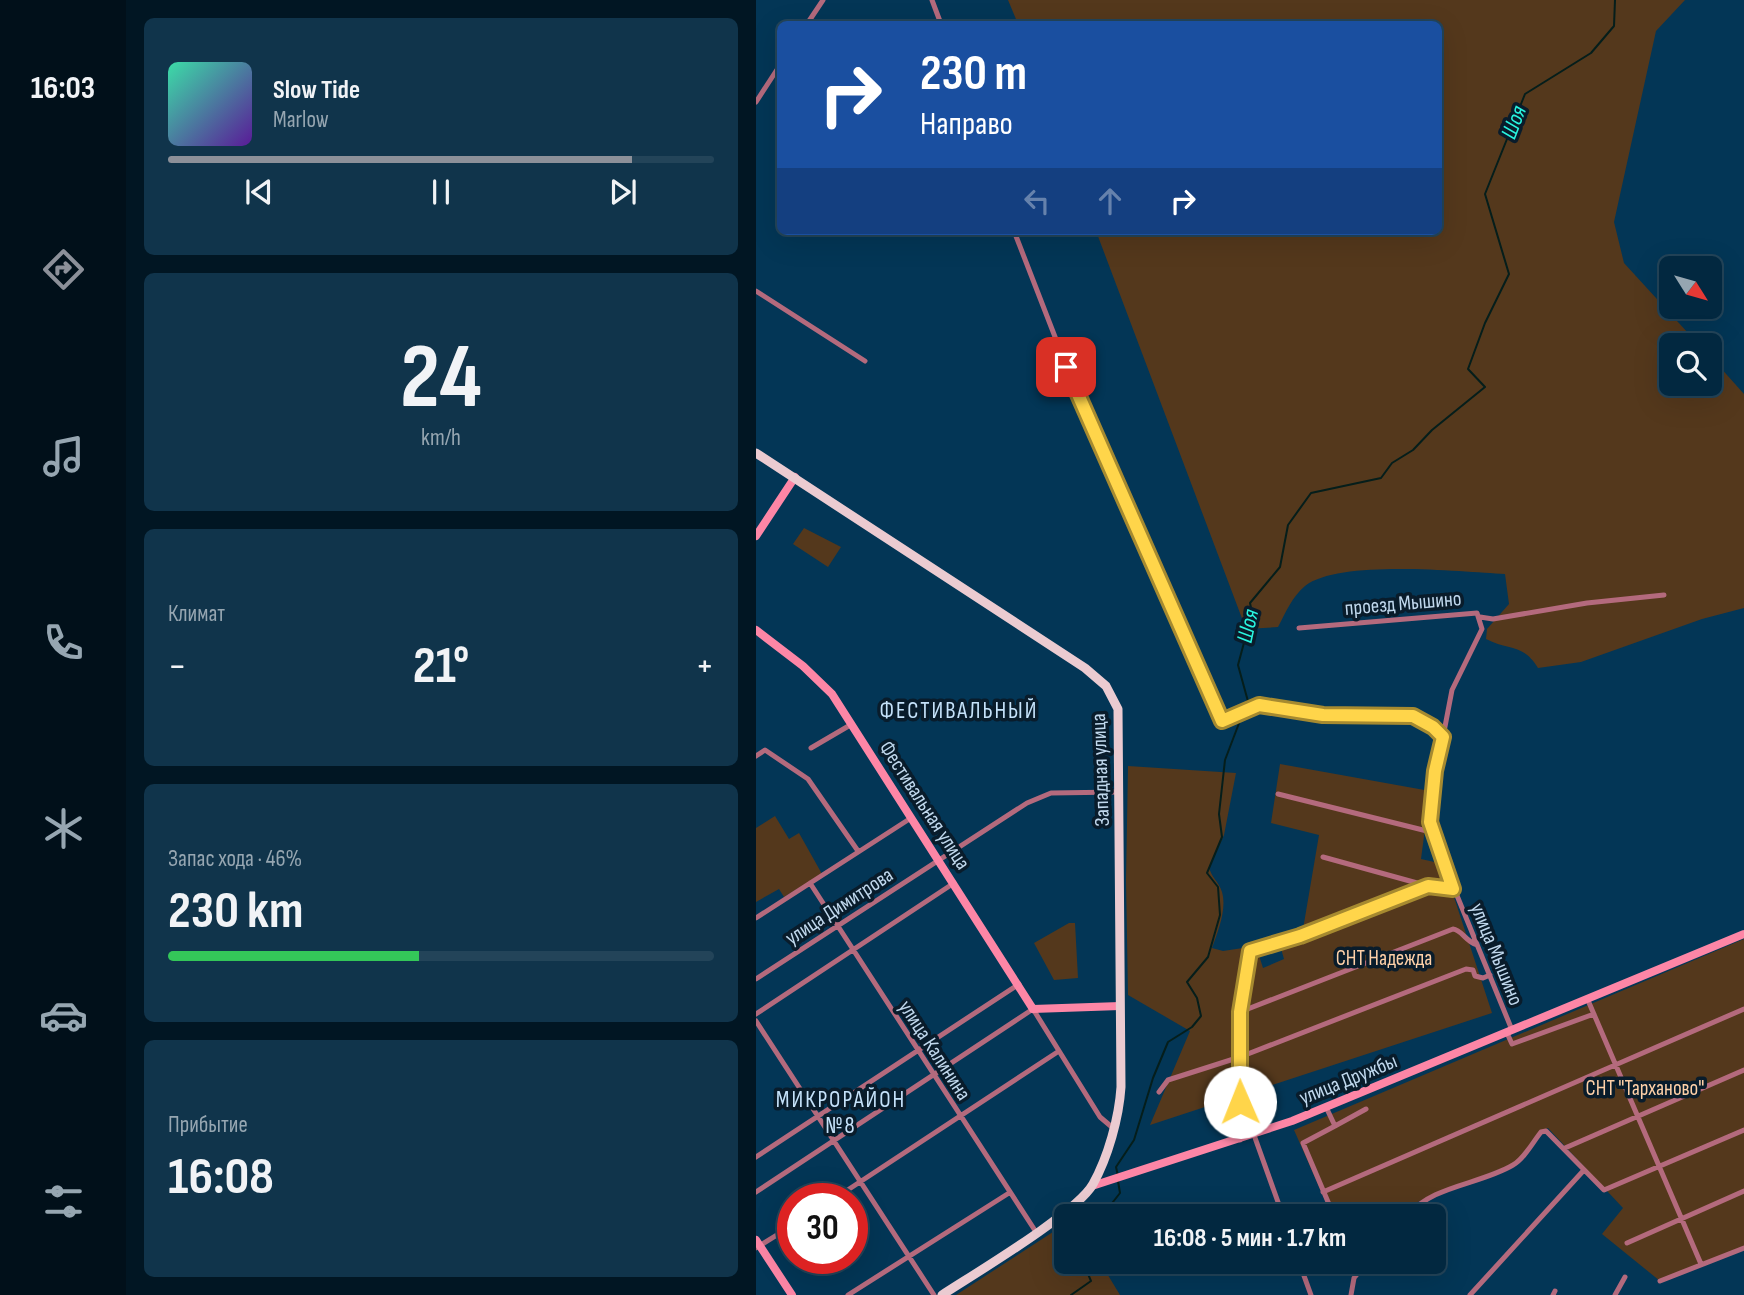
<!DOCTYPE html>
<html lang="ru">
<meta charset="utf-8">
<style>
:root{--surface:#022840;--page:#10344b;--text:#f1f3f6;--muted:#96a6b1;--line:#234459;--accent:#8c9099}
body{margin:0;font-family:"Sofia Sans Condensed",sans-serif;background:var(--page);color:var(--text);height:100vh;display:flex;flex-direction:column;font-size:26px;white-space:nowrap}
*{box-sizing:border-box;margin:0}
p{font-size:23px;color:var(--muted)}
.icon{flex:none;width:38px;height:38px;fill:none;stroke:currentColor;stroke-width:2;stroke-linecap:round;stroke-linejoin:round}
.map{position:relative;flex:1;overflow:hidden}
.drawer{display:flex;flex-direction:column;gap:18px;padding:18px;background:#011623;width:630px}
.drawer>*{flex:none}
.guide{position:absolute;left:21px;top:21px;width:665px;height:214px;border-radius:10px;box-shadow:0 7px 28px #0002,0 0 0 2px var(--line);background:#1a4fa0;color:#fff;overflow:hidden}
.needle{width:46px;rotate:127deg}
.fabs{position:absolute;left:903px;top:256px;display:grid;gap:14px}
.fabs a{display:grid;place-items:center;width:63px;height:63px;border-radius:10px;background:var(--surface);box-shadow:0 7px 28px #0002,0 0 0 2px var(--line);font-size:35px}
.speed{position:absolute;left:21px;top:1183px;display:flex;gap:14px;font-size:35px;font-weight:700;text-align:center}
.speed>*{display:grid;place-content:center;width:91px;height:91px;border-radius:50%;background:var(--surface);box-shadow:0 7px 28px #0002,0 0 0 2px var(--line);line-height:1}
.speed .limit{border:10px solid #d22;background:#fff;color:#111}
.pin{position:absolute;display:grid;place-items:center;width:60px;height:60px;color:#fff;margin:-30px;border-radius:14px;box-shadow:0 4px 10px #0006}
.me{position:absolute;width:77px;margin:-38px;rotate:359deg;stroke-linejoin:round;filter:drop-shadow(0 0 5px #0008)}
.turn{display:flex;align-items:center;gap:24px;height:147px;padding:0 28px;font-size:32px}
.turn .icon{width:91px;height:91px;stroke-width:2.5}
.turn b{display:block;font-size:49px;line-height:60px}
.lanes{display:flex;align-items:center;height:66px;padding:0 28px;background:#0003;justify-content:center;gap:35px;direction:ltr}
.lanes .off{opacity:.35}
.big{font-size:52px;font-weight:700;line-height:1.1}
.drawer .widget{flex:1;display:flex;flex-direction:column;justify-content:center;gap:10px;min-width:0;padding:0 24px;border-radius:10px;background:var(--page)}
.drawer .dial{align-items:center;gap:0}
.dial b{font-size:91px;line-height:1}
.song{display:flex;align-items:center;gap:21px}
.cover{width:84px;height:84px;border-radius:10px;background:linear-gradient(135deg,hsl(160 70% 55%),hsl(270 70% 35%))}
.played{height:7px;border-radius:4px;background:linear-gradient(90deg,var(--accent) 85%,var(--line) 85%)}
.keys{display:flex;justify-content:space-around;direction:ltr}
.heat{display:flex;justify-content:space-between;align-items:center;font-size:38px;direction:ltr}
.charge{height:10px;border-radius:5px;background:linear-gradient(90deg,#34c759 46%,var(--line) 0)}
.trip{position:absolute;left:298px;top:1204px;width:392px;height:70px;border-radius:10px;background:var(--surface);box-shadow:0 7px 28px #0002,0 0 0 2px var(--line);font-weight:700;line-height:70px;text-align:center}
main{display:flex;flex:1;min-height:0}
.tabs{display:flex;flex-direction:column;width:126px;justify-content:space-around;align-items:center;background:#01101a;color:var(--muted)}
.tabs .icon{width:49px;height:49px}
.tabs .active{color:var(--accent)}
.tabs b{font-size:32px;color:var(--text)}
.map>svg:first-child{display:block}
.green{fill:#54381c}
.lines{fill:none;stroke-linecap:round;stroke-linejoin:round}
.stream{stroke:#051e1b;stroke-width:2}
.street{stroke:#b46a7d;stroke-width:5}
.secondary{stroke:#fd86a6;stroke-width:8}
.primary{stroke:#ebcbd1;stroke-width:9}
.route-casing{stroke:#a68a30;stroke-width:18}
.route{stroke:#ffd54a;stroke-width:12}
.labels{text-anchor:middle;stroke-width:7;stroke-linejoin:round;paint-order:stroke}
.street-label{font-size:21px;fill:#c0d8ed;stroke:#091c2b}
.park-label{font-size:21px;fill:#ffd1a8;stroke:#091c2b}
.water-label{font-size:23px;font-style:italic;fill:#29f5e0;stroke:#091c2b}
.neighbourhood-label{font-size:23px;letter-spacing:2px;fill:#c5e2fa;stroke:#091c2b}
</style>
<main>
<nav class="tabs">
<b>16:03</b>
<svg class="icon active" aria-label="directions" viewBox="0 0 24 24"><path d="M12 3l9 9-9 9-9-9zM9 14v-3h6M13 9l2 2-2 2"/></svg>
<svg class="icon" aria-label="music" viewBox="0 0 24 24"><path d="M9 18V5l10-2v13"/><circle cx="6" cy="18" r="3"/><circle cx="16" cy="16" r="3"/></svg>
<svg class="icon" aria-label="phone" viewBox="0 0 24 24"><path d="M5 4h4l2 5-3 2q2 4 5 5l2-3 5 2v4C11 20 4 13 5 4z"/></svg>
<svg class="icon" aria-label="climate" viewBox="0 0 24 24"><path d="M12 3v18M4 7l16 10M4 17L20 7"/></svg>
<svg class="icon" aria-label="car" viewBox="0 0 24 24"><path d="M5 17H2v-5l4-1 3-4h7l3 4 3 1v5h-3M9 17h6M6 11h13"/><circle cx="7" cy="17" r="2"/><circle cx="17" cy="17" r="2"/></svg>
<svg class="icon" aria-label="filters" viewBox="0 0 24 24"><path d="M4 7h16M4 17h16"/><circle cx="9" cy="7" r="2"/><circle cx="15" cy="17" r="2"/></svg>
</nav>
<section class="drawer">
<div class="widget">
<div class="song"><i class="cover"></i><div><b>Slow Tide</b><p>Marlow</p></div></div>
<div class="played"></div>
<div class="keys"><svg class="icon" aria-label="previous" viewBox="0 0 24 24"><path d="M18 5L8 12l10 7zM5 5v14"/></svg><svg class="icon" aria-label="pause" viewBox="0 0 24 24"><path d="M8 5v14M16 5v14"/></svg><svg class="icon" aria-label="next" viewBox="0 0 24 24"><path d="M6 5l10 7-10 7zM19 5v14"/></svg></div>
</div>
<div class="widget dial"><b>24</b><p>km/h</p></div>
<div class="widget"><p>Климат</p>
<div class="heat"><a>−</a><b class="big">21°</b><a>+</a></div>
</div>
<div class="widget"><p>Запас хода · 46%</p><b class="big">230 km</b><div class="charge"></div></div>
<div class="widget"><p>Прибытие</p><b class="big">16:08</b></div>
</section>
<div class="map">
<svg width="988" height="1295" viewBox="0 0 988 1295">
<rect width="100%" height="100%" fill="#033656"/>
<path class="green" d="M 252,0 L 929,0 L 900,31 L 858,222 L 868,263 L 943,345 L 915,345 L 915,383 L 954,383 L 954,356 L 988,394 L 988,608 L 946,619 L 825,662 L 782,668 C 767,643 753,651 730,639 L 731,629 L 753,604 L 749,574 C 704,572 584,559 549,586 C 536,597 530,612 522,627 L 490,629 L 340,231 L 682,231 L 682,24 L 262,24 Z
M 48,528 L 85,547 L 72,567 L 37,544 Z
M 524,764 L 674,791 L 665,859 L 683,863 L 695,888 L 736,1013 L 394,1125 L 434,1031 L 372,995 L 370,880 L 372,766 L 480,773 L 468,835 L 453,867 C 455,877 463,882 466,892 C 471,909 462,931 456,948 L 467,951 L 500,946 L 507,968 L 528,959 L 522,938 L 546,935 L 563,835 L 515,823 Z
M 19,816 L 33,839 L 43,833 L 66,874 L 28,897 L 23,889 L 0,902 L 0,828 Z
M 313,923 L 319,923 L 322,978 L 298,980 L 278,943 Z
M 988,939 L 988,1246 L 904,1281 L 846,1234 L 867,1208 L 792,1128 L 784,1132 L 759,1163 L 659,1203 L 648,1216 L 576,1216 L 538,1130 Z
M 300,1230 L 310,1236 L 310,1262 L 344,1262 L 364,1295 L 200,1295 Z"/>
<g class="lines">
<path class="stream" d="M 493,705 L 482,665 L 496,613 L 494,603 L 524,567 L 532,525 L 555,493 L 625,478 L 636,463 L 657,450 L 676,430 L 729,387 L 712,369 L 729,323 L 753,274 L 729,194 L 769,94 L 835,53 L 858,26 L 859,0
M 362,1176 L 360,1167 L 378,1140 L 397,1078 L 412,1042 L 436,1027 L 445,1016 L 441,998 L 431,982 L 452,957 L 464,915 L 462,887 L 451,873 L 466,837 L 463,814 L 469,760 L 485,718 L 493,710
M 346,1216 L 364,1193 L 362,1181
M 315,1295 L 335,1281 L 327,1262"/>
<path class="street" d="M 176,0 L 185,24
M 51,24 L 67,0
M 0,102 L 24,65
M 258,231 L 320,391 L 463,717 L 466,721 L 496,705 L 567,715 L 657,716 L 677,727 L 687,737 L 675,799 L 675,832 L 756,1030
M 0,291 L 109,361
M 724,617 L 737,619 L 831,603 L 908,595
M 543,628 L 721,613 L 726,629 L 696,690 L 687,737
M 55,748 L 96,724
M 0,756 L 9,750 L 52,779 L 102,851
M 522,794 L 675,832
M 567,857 L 672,886
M 54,883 L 280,1232
M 0,918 L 155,818
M 0,979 L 271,803 L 295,793 L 363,792
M 831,998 L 945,1264
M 484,1012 L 697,929 C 706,930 709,941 721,945
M 0,1014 L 198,883
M 0,1021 L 178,1295
M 751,1033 L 756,1044 L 838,1014
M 403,1092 L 412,1080 L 484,1057 L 710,969 L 717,970 L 719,976 L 727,978 L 734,975
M 570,1107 L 579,1126 L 547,1143 L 578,1216
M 579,1126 L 610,1109
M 498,1135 L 527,1216
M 484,1140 L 484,1012 L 494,951 L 544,936 L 672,886 L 697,889
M 809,1148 L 988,1070
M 0,1157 L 263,984
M 0,1192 L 277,1009 L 344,1117 L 357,1128
M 567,1192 L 988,1009
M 78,1199 L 303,1051
M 651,1216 C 677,1185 723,1185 757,1165 C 768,1159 777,1142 785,1132 L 790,1131 L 848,1190 L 988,1130
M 871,1243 L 988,1191
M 0,1248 L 37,1225
M 543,1262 L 555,1295
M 904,1281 L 988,1248
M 92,1295 L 253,1193
M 595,1295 L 598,1278 L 611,1262
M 714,1295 L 828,1170
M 797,1295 L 799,1291
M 859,1295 L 869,1277"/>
<path class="secondary" d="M 0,536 L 39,477
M 0,630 L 47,666 L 76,694 L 277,1009
M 277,1009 L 364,1006
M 336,1186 L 536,1121 L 988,934
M 0,1240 L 36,1295"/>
<path class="primary" d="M 0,453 L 329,668 L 350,686 L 362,709 L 365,1087 C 363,1118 352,1157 337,1184 C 321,1213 218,1274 186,1295"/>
</g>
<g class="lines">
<g class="route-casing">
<path id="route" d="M 310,367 L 466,721 L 503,705 L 567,715 L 657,716 L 677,727 L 687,737 L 679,771 L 674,822 L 697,889 L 672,886 L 544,936 L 494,951 L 484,1012 L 484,1102"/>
</g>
<use href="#route" class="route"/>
</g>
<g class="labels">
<g class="street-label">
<text transform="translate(647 603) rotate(-5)" y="7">проезд Мышино</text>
<text transform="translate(344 770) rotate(-92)" y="7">Западная улица</text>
<text transform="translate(169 805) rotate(57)" y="7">Фестивальная улица</text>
<text transform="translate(83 906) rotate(-33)" y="7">улица Димитрова</text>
<text transform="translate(741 954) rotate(68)" y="7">улица Мышино</text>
<text transform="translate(179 1050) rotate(57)" y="7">улица Калинина</text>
<text transform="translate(592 1079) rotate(-22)" y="7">улица Дружбы</text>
</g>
<g class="park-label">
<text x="628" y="965">СНТ Надежда</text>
<text x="889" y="1095">СНТ "Тарханово"</text>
</g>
<g class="water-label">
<text transform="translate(757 122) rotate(-69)" y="8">Шоя</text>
<text transform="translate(491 626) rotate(-78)" y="8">Шоя</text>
</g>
<g class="neighbourhood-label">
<text x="203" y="718">ФЕСТИВАЛЬНЫЙ</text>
<text x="85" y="1107">МИКРОРАЙОН<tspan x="85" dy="26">№8</tspan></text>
</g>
</g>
</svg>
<div class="fabs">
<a><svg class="needle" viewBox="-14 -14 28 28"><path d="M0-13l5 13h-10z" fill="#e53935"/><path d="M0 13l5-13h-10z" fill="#96a6b1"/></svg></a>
<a><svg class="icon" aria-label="search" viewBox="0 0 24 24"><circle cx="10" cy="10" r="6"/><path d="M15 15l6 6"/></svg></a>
</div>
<div class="speed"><div class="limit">30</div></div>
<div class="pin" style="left:310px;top:367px;background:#d93025"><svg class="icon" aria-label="arrive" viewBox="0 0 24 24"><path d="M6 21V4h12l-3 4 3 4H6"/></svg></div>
<svg class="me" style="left:484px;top:1102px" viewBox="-20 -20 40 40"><circle r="19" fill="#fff"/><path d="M0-13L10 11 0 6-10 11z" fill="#ffd54a"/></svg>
<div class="trip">16:08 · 5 мин · 1.7 km</div>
<div class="guide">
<div class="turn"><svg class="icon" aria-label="right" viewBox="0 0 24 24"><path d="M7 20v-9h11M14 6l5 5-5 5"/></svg><div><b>230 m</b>Направо</div></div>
<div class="lanes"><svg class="icon off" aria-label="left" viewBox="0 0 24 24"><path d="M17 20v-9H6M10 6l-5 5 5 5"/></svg><svg class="icon off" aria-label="ahead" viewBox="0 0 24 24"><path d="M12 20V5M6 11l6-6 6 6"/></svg><svg class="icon" aria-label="right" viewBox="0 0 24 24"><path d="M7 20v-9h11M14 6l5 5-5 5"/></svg></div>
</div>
</div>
</main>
